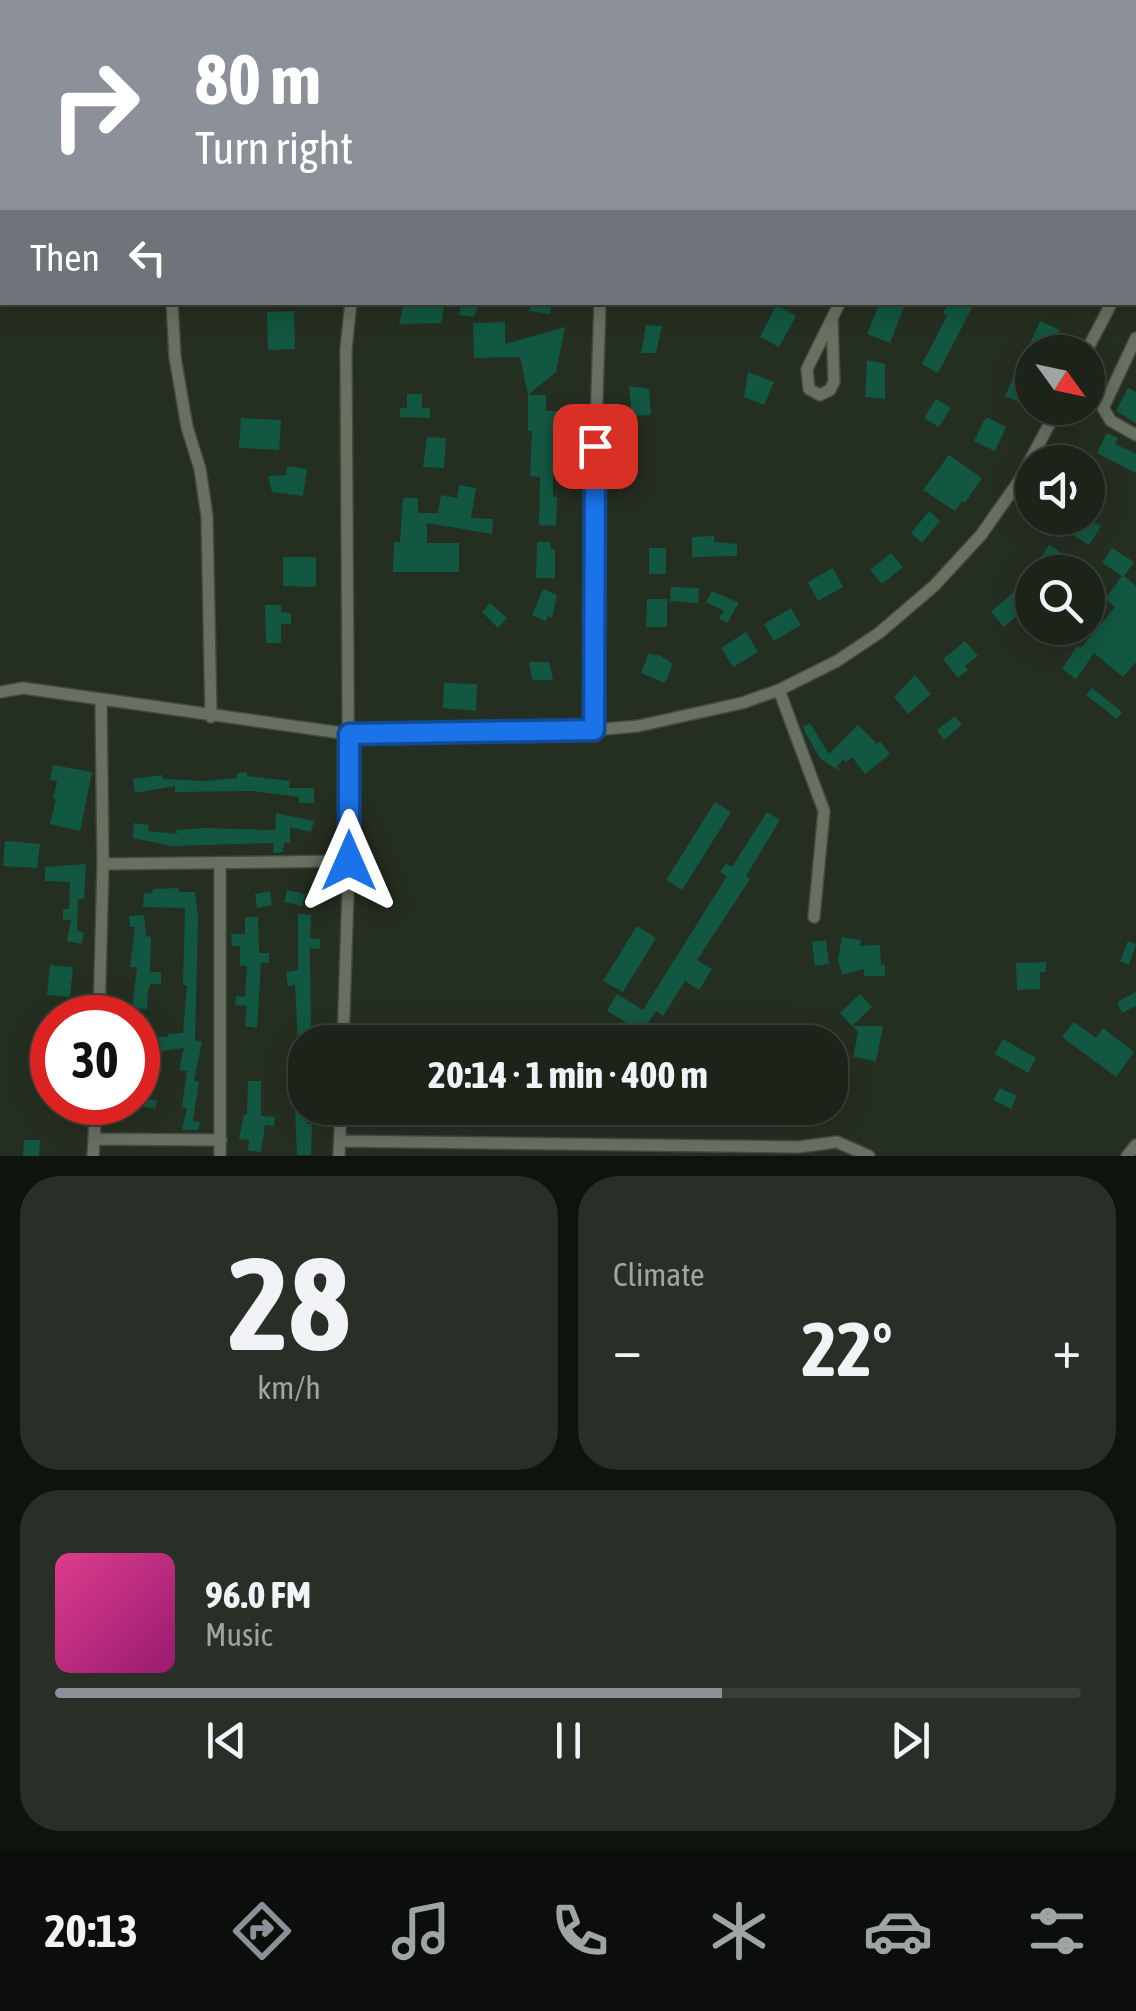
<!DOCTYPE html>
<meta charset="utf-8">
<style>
:root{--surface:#1c2319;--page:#292f26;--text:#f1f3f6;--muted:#a0a4a2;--line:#3a4038;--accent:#8c9099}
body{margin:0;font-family:"Asap Condensed",sans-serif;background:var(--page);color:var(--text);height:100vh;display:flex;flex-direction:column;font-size:38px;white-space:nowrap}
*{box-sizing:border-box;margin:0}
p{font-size:32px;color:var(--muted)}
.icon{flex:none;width:55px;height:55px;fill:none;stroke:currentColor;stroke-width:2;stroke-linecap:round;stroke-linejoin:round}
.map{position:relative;height:1156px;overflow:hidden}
.panel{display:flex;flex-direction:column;gap:20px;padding:20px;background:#0f130e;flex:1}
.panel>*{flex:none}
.guide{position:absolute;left:0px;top:0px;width:1138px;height:305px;box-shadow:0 5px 25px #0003,0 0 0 2px var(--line);background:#8c9099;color:#fff;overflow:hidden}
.needle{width:65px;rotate:123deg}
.fabs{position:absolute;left:1015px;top:335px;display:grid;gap:20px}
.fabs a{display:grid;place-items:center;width:90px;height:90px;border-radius:50%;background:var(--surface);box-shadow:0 5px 25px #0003,0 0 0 2px var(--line);font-size:50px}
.speed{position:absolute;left:30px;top:995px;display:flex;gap:20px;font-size:50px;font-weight:700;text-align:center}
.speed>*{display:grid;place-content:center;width:130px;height:130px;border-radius:50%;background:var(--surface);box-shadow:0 5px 25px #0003,0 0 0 2px var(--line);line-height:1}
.speed .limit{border:15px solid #d22;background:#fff;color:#111}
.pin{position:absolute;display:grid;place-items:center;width:85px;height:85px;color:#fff;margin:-42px;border-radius:20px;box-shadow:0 5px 15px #0006}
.me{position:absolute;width:110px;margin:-55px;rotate:0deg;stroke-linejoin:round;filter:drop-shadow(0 0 8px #0008)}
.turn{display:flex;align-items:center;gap:35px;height:210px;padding:0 30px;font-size:45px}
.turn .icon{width:130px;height:130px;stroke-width:2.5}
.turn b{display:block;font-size:70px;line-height:85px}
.then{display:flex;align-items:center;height:95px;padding:0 30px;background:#0003;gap:20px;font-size:38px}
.big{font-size:75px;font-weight:700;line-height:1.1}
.panel .tile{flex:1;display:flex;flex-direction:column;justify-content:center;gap:15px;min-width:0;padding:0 35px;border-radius:40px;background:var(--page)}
.panel .dial{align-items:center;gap:0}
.dial b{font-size:130px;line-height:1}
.song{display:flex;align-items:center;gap:30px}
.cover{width:120px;height:120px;border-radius:15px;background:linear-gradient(135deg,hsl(330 70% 55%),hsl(320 70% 35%))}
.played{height:10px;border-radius:5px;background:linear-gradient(90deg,var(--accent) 65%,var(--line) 65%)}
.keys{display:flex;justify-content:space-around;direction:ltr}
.heat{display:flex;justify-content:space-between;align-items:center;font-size:55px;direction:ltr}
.panel .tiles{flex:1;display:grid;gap:20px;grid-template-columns:1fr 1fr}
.tile:last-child{grid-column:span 2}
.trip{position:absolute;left:288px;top:1025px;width:560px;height:100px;border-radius:40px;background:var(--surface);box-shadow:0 5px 25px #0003,0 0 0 2px var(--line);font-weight:700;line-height:100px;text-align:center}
.menu{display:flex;height:160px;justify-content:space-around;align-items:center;background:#0b0e0a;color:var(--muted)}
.menu .icon{width:70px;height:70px}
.menu .selected{color:var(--accent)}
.menu b{font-size:45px;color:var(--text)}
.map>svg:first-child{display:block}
.building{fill:#125741}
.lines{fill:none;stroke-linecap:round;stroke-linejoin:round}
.minor-casing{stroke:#424a3e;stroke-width:14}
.minor{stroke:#677162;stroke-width:11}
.route-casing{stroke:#114b97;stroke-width:25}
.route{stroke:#1a73e8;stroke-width:18}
</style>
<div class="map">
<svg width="1136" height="1156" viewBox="0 0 1136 1156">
<rect width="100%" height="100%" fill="#252f21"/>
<path class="building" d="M 404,302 L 445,302 L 441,323 L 399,324 Z
M 462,302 L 479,302 L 474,317 L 459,315 Z
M 532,302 L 552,302 L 550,314 L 529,311 Z
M 880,302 L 906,302 L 890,343 L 867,334 Z
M 949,302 L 975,302 L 938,373 L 922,364 L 947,316 L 943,313 Z
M 776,305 L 796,316 L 779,347 L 760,337 Z
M 294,311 L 295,349 L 268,350 L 267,312 Z
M 1040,321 L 1060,330 L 1050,352 L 1028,348 Z
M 505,322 L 505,344 L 565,327 L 556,372 L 528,395 L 520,357 L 474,358 L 473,323 Z
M 646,325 L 662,326 L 656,353 L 641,353 Z
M 867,360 L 885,364 L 885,399 L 865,397 Z
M 1017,369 L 1032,376 L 1021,403 L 1005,396 Z
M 748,372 L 774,382 L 764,405 L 744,397 Z
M 629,386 L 649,389 L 651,415 L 632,416 Z
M 1128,388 L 1136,392 L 1136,423 L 1116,411 Z
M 407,394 L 422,394 L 422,408 L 430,408 L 430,418 L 400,417 L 400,408 L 407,408 Z
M 528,395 L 546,395 L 546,411 L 564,411 L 564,432 L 557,432 L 553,477 L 553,497 L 557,497 L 556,526 L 539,525 L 540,477 L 530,476 L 532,431 L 528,431 Z
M 936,399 L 951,408 L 939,427 L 924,418 Z
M 986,417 L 1006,427 L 995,451 L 974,441 Z
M 241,418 L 281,420 L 279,450 L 239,448 Z
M 1107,433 L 1118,438 L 1115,444 L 1136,454 L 1136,473 L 1097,453 Z
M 427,437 L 446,438 L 444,468 L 423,467 Z
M 949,455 L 982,478 L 965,503 L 962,501 L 955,511 L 923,490 Z
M 287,466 L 307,469 L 303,496 L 272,492 L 268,476 L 286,475 Z
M 459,485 L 476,488 L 471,518 L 493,519 L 492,534 L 427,523 L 427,543 L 459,543 L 459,572 L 393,572 L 394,542 L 400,542 L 403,498 L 418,498 L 418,513 L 438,513 L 441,495 L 457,498 Z
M 929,511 L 940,521 L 922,543 L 911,533 Z
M 1057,518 L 1087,518 L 1101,526 L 1089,545 L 1054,523 Z
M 714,536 L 714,542 L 737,544 L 737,556 L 692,557 L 692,537 Z
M 537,542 L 550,542 L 551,549 L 555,549 L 555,578 L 536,578 Z
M 1049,545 L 1068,557 L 1061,568 L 1056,565 L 1052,572 L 1032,572 Z
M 649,548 L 666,548 L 666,574 L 649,574 Z
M 1112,548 L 1134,562 L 1124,576 L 1136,586 L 1136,662 L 1123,677 L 1094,653 L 1076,679 L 1062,669 L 1077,646 L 1081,648 L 1115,607 L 1105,599 L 1122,576 L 1102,563 Z
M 891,553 L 903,567 L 882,584 L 870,570 Z
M 283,557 L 316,557 L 316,587 L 283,586 Z
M 833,568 L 843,587 L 818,601 L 808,582 Z
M 671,587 L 699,588 L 698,603 L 670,601 Z
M 1019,587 L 1032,602 L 1004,627 L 991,612 Z
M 543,589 L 557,595 L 552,618 L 548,616 L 546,621 L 532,615 Z
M 712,591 L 739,603 L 727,623 L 719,618 L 724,611 L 706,602 Z
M 647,599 L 667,599 L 667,627 L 646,627 Z
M 490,603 L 507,618 L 498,628 L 482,612 Z
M 265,605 L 281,605 L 281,612 L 291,613 L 291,624 L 281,624 L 281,643 L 266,643 Z
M 791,608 L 801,625 L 774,641 L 764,624 Z
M 746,632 L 758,652 L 733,667 L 721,648 Z
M 965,641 L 978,656 L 965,666 L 968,670 L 958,678 L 943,659 Z
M 649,653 L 657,656 L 658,654 L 673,664 L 665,683 L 641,673 Z
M 529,662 L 549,662 L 553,680 L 532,680 Z
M 915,675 L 931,694 L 908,714 L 894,697 Z
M 444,683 L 477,684 L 476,711 L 443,708 Z
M 1092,688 L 1122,712 L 1117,719 L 1086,695 Z
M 955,716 L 962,725 L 944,740 L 937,730 Z
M 810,723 L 829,754 L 858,725 L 877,744 L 880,741 L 890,754 L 865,774 L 852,757 L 846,762 L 843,759 L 837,767 L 841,772 L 820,758 L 805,732 L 803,727 Z
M 53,765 L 92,772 L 80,831 L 50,824 L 56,799 L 53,799 L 57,781 L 50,780 Z
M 247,772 L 247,776 L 290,781 L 289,788 L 314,788 L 314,803 L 299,803 L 299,797 L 252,791 L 175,792 L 175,786 L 135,793 L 133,779 L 162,775 L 163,779 L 206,781 L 237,778 L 237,773 Z
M 715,802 L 731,812 L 682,890 L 666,880 Z
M 767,812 L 780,820 L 746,876 L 750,879 L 697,960 L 712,969 L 699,990 L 685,981 L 663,1016 L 656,1011 L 642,1032 L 607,1011 L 617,994 L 643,1010 L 727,876 L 720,872 L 726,863 L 732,867 Z
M 276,813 L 314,821 L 311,832 L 290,827 L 290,843 L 284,843 L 283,852 L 273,853 L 274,843 L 172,846 L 133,838 L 134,823 L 149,825 L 148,831 L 177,834 L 176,830 L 203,828 L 275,830 Z
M 5,841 L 40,844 L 37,868 L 3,866 Z
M 86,864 L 84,899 L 78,899 L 77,931 L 84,932 L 82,944 L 67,941 L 71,920 L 63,920 L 63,909 L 69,909 L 70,882 L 45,881 L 45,867 Z
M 179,888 L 179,892 L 195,892 L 198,917 L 195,1040 L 202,1042 L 194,1081 L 199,1082 L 193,1121 L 200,1122 L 198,1130 L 182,1130 L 187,1108 L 182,1107 L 187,1071 L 179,1070 L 184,1048 L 156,1052 L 155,1074 L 148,1074 L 149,1099 L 157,1100 L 155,1109 L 136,1105 L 139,1016 L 149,1018 L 144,1036 L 168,1037 L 168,1034 L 183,1033 L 187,985 L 183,985 L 185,908 L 143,907 L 144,893 L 152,894 L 153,889 Z
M 287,890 L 305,894 L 302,906 L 284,902 Z
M 270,891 L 272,905 L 257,908 L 255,894 Z
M 298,914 L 311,915 L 310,938 L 320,939 L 320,949 L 310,948 L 311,1042 L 298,1042 L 295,985 L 288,986 L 286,972 L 298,970 Z
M 144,915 L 146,936 L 151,937 L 150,972 L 161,972 L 161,984 L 151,984 L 148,989 L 147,1009 L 132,1008 L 137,967 L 130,967 L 135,927 L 130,927 L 129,916 Z
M 245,917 L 258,917 L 259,953 L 269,953 L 269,963 L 261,963 L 257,1028 L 245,1026 L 247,1006 L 235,1005 L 236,996 L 245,997 L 247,966 L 240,966 L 240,946 L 232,946 L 231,934 L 245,934 Z
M 637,926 L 656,938 L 623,992 L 603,981 Z
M 842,937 L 861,940 L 860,946 L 880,945 L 881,965 L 885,965 L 885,976 L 864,976 L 864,969 L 842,975 L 838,959 Z
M 826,940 L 829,964 L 815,966 L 812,942 Z
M 1128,941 L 1136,944 L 1129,965 L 1120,961 Z
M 1046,962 L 1046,972 L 1040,972 L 1040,989 L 1017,990 L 1016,963 Z
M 50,965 L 73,967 L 70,997 L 47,995 Z
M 1136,992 L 1136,1006 L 1122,1013 L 1117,1002 Z
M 860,994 L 872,1007 L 852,1026 L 883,1026 L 876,1061 L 853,1057 L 858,1032 L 840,1013 Z
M 1074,1022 L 1096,1038 L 1103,1028 L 1134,1052 L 1116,1077 L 1062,1037 Z
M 1003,1039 L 1036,1058 L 1028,1073 L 995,1054 Z
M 248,1081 L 261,1081 L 261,1116 L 275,1117 L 274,1126 L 265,1125 L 261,1152 L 248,1150 L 249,1140 L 239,1139 L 244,1115 L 247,1115 Z
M 299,1081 L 305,1081 L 305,1108 L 309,1108 L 307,1124 L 312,1124 L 311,1155 L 297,1155 L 295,1110 Z
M 1000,1088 L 1017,1096 L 1011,1109 L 993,1100 Z
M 24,1140 L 40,1140 L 39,1156 L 23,1156 Z"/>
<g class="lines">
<g class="minor-casing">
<path id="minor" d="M 645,0 L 650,2
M 105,2 L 105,0
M 455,2 L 456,0
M 1135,231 L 1136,231
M 1135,258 L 1136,256
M 172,302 L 175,357 L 187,427 L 200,469 L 207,516 L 211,717
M 832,319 L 834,382 L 830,390 L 820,395 L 809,389 L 807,369 L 840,302
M 1136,338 L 1103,408 L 1111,421 L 1136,435
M 1086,352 L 1112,302
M 779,690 L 824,811 L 814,917
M 0,692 L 23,688 L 349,734 L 594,730 L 638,726 L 742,703 L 779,690 L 837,661 L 879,633 L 934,586 L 981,535 L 1019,481 L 1058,408
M 594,730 L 593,520 L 600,302
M 103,864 L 349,861
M 99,1018 L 103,864 L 101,701
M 343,1042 L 349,861 L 346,349 L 351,302
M 95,1139 L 221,1140
M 340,1141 L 798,1147 L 837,1142 L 869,1156
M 93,1156 L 96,1102
M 220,1156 L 220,863
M 339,1156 L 341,1108
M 1127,1156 L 1136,1145"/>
</g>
<use href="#minor" class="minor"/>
</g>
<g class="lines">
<g class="route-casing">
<path id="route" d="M 349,861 L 349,734 L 594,730 L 595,446"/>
</g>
<use href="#route" class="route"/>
</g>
</svg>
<div class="fabs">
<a><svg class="needle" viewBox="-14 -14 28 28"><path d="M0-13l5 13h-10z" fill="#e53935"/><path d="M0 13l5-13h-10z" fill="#a0a4a2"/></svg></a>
<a><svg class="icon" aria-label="sound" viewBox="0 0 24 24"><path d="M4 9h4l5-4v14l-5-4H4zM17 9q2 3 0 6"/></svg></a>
<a><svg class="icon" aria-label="search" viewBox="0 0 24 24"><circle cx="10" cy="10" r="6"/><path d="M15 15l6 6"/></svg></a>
</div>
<div class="speed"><div class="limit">30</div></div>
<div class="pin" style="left:595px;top:446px;background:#d93025"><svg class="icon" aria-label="arrive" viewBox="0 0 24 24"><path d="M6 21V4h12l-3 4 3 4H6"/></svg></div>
<svg class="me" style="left:349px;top:861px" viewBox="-20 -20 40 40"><path d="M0-17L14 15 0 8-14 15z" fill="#1a73e8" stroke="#fff" stroke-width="4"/></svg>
<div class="trip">20:14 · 1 min · 400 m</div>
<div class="guide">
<div class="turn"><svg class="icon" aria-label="right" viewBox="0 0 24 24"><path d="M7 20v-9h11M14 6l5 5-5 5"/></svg><div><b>80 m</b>Turn right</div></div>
<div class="then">Then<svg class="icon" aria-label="left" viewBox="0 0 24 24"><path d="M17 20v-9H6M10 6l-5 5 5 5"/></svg></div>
</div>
</div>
<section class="panel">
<div class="tiles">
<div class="tile dial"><b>28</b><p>km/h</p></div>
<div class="tile"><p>Climate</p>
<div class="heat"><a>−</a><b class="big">22°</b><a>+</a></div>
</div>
<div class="tile">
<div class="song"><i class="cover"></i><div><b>96.0 FM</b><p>Music</p></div></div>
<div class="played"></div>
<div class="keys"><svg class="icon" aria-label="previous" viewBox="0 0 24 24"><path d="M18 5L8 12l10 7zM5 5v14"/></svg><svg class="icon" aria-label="pause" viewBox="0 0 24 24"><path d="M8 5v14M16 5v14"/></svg><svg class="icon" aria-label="next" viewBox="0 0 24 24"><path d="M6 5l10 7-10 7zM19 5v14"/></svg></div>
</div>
</div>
</section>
<nav class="menu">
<b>20:13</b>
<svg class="icon selected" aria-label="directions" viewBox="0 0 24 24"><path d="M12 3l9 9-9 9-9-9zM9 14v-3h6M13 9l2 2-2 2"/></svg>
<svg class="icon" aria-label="music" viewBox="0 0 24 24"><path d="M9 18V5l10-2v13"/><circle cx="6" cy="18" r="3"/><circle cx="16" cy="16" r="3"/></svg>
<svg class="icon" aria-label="phone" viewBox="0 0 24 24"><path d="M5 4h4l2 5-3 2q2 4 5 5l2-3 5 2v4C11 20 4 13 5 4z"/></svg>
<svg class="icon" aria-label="climate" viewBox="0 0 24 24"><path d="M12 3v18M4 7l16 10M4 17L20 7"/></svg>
<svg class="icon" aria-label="car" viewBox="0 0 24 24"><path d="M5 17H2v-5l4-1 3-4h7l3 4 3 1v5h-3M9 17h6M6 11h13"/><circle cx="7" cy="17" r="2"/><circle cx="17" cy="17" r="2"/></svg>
<svg class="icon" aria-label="filters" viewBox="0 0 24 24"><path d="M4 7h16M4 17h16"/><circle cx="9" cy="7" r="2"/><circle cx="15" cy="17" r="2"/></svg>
</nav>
